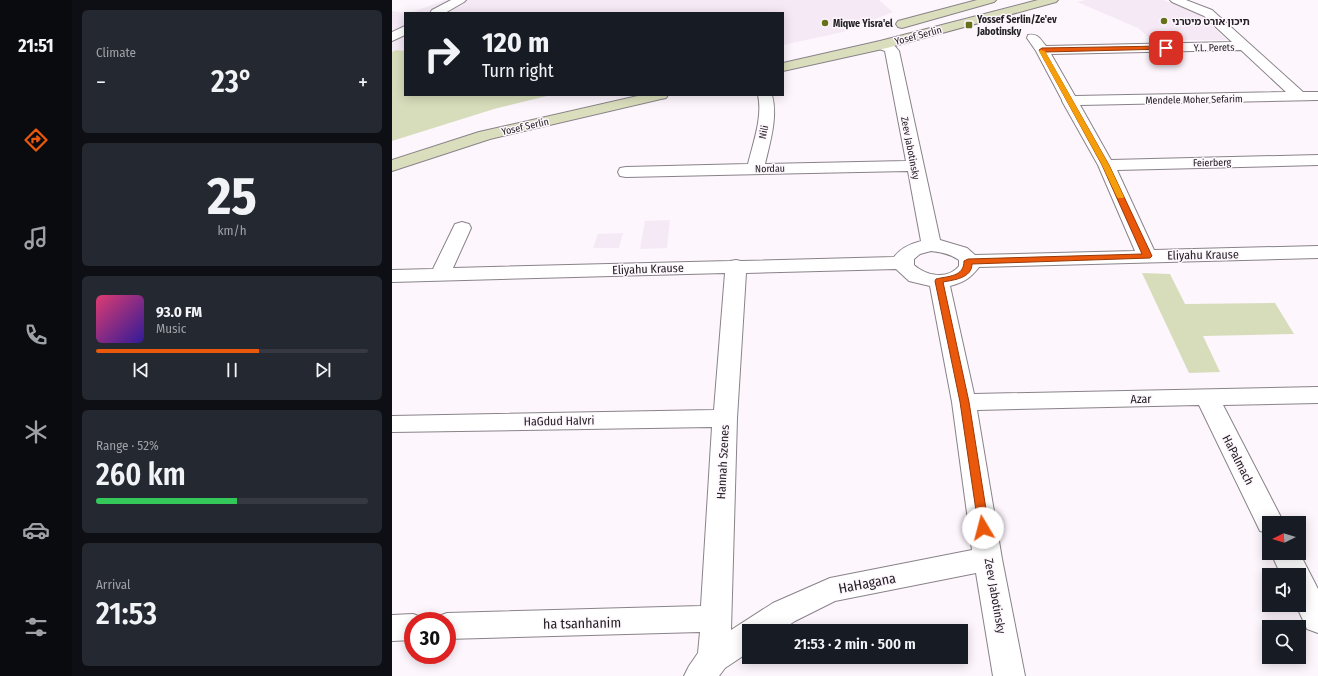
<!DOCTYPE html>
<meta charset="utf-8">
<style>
:root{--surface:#171b24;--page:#242831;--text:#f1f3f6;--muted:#9ea1a6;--line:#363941;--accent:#ea580c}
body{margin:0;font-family:"Fira Sans Condensed","Noto Sans Hebrew",sans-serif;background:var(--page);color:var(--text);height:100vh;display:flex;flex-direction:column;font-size:15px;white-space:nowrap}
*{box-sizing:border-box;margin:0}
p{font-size:13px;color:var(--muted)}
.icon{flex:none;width:22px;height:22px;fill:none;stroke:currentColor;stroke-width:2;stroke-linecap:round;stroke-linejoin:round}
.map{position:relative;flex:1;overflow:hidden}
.panel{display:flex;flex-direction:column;gap:10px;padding:10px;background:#0d0f14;width:320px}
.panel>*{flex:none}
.banner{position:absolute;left:12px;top:12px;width:380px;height:84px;border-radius:0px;box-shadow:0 2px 10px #0003;background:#171b24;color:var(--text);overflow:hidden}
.needle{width:26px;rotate:265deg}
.buttons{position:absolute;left:870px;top:516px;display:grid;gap:8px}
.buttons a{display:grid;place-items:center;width:44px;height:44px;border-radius:0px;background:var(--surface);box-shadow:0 2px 10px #0003;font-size:20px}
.speed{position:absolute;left:12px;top:612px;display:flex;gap:8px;font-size:20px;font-weight:700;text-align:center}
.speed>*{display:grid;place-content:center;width:52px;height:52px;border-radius:50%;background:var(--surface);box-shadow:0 2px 10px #0003;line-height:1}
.speed .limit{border:6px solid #d22;background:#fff;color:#111}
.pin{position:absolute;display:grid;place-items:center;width:34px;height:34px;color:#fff;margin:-17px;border-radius:8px;box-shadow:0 2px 6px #0006}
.me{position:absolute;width:44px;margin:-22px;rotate:352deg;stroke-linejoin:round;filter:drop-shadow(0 0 3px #0008)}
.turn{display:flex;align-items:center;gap:14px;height:84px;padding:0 12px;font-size:18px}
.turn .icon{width:52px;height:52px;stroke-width:2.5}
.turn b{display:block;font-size:28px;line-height:34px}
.big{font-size:30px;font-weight:600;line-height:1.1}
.panel .card{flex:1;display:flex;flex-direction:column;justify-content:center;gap:6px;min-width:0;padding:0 14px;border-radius:6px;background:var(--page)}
.panel .dial{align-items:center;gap:0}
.dial b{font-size:52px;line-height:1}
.song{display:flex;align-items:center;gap:12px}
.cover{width:48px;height:48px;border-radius:6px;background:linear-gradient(135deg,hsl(340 70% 55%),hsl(250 70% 35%))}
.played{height:4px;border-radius:2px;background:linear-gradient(90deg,var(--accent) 60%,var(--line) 60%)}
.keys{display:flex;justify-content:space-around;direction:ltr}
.heat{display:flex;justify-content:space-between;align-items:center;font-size:22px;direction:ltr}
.charge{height:6px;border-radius:3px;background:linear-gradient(90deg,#34c759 52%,var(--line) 0)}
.trip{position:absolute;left:350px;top:624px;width:226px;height:40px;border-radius:0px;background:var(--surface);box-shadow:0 2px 10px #0003;font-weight:600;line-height:40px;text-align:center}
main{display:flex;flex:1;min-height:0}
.tabs{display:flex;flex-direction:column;width:72px;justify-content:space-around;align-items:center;background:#090b0e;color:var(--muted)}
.tabs .icon{width:28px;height:28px}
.tabs .selected{color:var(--accent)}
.tabs b{font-size:18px;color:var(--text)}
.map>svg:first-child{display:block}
.built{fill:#f6e9f6}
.green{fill:#d7ddbb}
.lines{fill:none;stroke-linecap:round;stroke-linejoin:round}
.minor-casing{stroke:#898389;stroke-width:2}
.secondary-casing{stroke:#898389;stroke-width:2}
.minor{fill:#fff;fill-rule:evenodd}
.secondary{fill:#dadebc;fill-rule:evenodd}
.route{fill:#ea580c;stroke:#983908}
.slow{fill:#f59e0b}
.poi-dot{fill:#667019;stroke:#fdf6fd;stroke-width:1.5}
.labels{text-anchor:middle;stroke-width:3;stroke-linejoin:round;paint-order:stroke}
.far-poi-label{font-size:10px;font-weight:bold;fill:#232123;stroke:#fdf6fd;text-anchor:start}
.far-street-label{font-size:10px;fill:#232123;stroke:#fdf6fd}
.street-label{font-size:12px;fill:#232123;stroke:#fdf6fd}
.near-street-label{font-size:14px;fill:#232123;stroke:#fdf6fd}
</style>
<main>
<nav class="tabs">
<b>21:51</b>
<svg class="icon selected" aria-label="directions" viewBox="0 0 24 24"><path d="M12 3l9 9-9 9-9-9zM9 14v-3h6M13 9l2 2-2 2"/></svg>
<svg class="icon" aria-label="music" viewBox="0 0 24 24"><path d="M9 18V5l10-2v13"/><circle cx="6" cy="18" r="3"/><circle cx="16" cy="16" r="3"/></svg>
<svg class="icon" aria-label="phone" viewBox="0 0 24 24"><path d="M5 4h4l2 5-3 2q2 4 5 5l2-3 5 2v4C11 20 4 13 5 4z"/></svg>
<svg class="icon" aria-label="climate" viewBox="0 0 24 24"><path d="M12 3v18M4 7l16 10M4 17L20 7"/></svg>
<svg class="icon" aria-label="car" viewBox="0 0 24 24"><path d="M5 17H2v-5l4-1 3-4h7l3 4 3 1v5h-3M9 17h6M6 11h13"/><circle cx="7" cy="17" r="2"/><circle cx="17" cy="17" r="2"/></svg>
<svg class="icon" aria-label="filters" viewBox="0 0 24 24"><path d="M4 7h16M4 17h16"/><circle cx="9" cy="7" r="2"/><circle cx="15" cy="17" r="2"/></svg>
</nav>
<section class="panel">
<div class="card"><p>Climate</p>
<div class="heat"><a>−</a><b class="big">23°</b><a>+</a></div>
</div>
<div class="card dial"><b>25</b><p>km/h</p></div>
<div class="card">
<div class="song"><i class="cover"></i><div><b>93.0 FM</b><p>Music</p></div></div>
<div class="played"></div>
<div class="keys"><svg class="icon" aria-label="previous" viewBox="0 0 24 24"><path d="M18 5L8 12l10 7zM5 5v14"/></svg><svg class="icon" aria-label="pause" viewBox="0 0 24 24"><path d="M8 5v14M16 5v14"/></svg><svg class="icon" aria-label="next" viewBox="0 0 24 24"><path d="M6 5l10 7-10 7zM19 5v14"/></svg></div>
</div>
<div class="card"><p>Range · 52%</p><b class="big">260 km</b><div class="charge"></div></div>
<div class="card"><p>Arrival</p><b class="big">21:53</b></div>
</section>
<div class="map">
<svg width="926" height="676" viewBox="0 0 926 676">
<rect width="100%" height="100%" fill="#fdf6fd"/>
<path class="built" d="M 53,0 L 487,0 L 501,12 L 451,32 L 391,45 L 391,13 L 18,13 Z
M 694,0 L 771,0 L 807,14 L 835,40 L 759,40 L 746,28 L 685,2 Z
M 0,11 L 13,13 L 13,51 L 4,50 L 0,52 Z
M 278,220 L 275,248 L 248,249 L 253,221 Z
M 231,233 L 227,248 L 201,248 L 206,234 Z"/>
<path class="green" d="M 4,50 L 13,51 L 13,95 L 159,95 L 102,109 L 0,141 L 0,52 Z
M 750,273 L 778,274 L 793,304 L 883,303 L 902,334 L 811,336 L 828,372 L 797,373 Z"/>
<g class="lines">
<g class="minor-casing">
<path id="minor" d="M 59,0 L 74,0 L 72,2 L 53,13 L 38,13 L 40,10 Z
M 778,0 L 794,0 L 820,10 L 911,92 L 926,92 L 926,100 L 688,105 L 719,160 L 926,155 L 926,165 L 725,170 L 762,250 L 926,246 L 926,258 L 587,267 C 579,278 572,282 558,286 L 582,394 L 926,387 L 926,403 L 831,405 L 892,523 L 877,523 L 877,533 L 868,531 L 807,405 L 585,410 L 610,559 L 633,676 L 601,676 L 584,573 L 443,601 L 403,621 L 388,631 L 357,631 L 357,652 L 333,668 L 327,676 L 292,676 L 297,666 L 306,653 L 308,632 L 55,639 L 55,621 L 42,621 L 44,617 L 55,613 L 309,606 L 320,427 L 0,432 L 0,416 L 322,410 L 333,273 L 0,282 L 0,270 L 41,269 L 61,228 L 63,224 L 70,222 L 77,224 L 79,228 L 61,268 L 338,261 L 344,260 L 349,261 L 502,257 C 509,248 518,244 529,241 L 516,171 L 234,177 L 228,176 L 226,172 L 228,168 L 234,167 L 356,164 C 361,143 371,117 366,95 L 380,95 C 386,117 378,142 373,164 L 514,161 L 493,51 L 485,48 L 483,45 L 485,42 C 495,40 502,44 507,51 L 548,240 L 575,248 L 583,255 L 743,251 L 706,165 L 670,101 L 670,100 L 644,51 L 635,38 L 636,35 C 646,33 648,39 654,46 L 840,42 L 812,16 L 780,2 ZM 849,50 L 894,92 L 683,96 L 659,54 ZM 539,251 C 550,252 558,254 567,260 L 567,266 C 556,280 534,276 522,265 L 522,259 L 528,254 ZM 504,269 L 517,281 L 538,286 L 560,402 L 580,550 L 438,578 L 381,603 L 339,630 L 345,418 L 354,273 Z
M 13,26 L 13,35 L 0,41 L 0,32 Z
M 907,552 L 926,589 L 926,633 L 915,629 L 904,605 L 907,605 L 907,575 L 889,575 L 879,553 Z
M 21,614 L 32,618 L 33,621 L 21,621 L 21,640 L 0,641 L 0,615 Z"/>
</g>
<g class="secondary-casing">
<path id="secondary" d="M 585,0 L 604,0 L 602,2 L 510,28 L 506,27 L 504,24 L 506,21 Z
M 646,0 L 666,0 L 664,2 L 495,48 L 391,71 L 391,63 L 488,41 Z
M 250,95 L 276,95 L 274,98 L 269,99 L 98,139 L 0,171 L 0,160 L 87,132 Z"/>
</g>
<use href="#minor" class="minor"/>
<use href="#secondary" class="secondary"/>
</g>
<path class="route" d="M 774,46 L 775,46 L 775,49 L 653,52 L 717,165 L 760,256 L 758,258 L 580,264 C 580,278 562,280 551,282 L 577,402 L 597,528 L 595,531 L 591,532 L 587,531 L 568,402 L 543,281 L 544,279 C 556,276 572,277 572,261 L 576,259 L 750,254 L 710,165 L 647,50 L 650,48 Z"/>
<path class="slow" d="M 648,50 L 653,51 L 717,165 L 732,197 L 731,198 L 726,198 L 725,197 L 710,165 L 647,51 Z"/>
<g class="poi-dot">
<circle cx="772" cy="21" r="4"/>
<circle cx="433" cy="23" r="4"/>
<rect x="573" y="21" width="8" height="8" rx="2"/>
</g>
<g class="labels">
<g class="far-poi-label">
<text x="585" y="23">Yossef Serlin/Ze'ev<tspan x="585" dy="12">Jabotinsky</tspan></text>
<text x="780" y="25">תיכון אורט מיטרני</text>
<text x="441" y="27">Miqwe Yisra'el</text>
</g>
<g class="far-street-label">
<text transform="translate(526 35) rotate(-15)" y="4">Yosef Serlin</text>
<text transform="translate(822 47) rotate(-1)" y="4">Y.L. Perets</text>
<text transform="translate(802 99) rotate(-1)" y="4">Mendele Moher Sefarim</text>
<text transform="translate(133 126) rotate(-13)" y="4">Yosef Serlin</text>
<text transform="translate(371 132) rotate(-79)" y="4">Nili</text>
<text transform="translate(519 148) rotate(79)" y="4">Zeev Jabotinsky</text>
<text transform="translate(820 162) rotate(-1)" y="4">Feierberg</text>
<text transform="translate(378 168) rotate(-1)" y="4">Nordau</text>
</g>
<g class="street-label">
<text transform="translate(811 255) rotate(-1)" y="4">Eliyahu Krause</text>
<text transform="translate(256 269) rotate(-2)" y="4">Eliyahu Krause</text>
<text transform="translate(749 399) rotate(-1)" y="4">Azar</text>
<text transform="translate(167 421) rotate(-1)" y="4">HaGdud HaIvri</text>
<text transform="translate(846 460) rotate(63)" y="4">HaPalmach</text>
<text transform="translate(331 462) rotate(-87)" y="4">Hannah Szenes</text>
<text transform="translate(603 596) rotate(80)" y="4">Zeev Jabotinsky</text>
</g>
<g class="near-street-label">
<text transform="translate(475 583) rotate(-11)" y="5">HaHagana</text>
<text transform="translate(190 623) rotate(-1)" y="5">ha tsanhanim</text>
</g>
</g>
</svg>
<div class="buttons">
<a><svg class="needle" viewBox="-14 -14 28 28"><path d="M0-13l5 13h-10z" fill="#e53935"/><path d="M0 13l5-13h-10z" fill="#9ea1a6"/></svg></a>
<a><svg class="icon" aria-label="sound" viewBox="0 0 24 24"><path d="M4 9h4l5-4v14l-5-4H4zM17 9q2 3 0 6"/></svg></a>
<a><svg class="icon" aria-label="search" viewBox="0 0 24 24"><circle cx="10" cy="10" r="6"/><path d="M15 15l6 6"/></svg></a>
</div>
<div class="speed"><div class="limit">30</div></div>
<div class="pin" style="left:774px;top:48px;background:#d93025"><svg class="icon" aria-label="arrive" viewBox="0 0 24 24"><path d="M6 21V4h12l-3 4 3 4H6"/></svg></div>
<svg class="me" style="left:591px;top:528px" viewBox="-20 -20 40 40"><circle r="19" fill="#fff"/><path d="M0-13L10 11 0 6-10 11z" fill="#ea580c"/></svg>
<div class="trip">21:53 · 2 min · 500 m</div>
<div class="banner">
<div class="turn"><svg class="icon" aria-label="right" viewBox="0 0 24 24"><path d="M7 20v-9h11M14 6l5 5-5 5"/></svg><div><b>120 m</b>Turn right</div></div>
</div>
</div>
</main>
